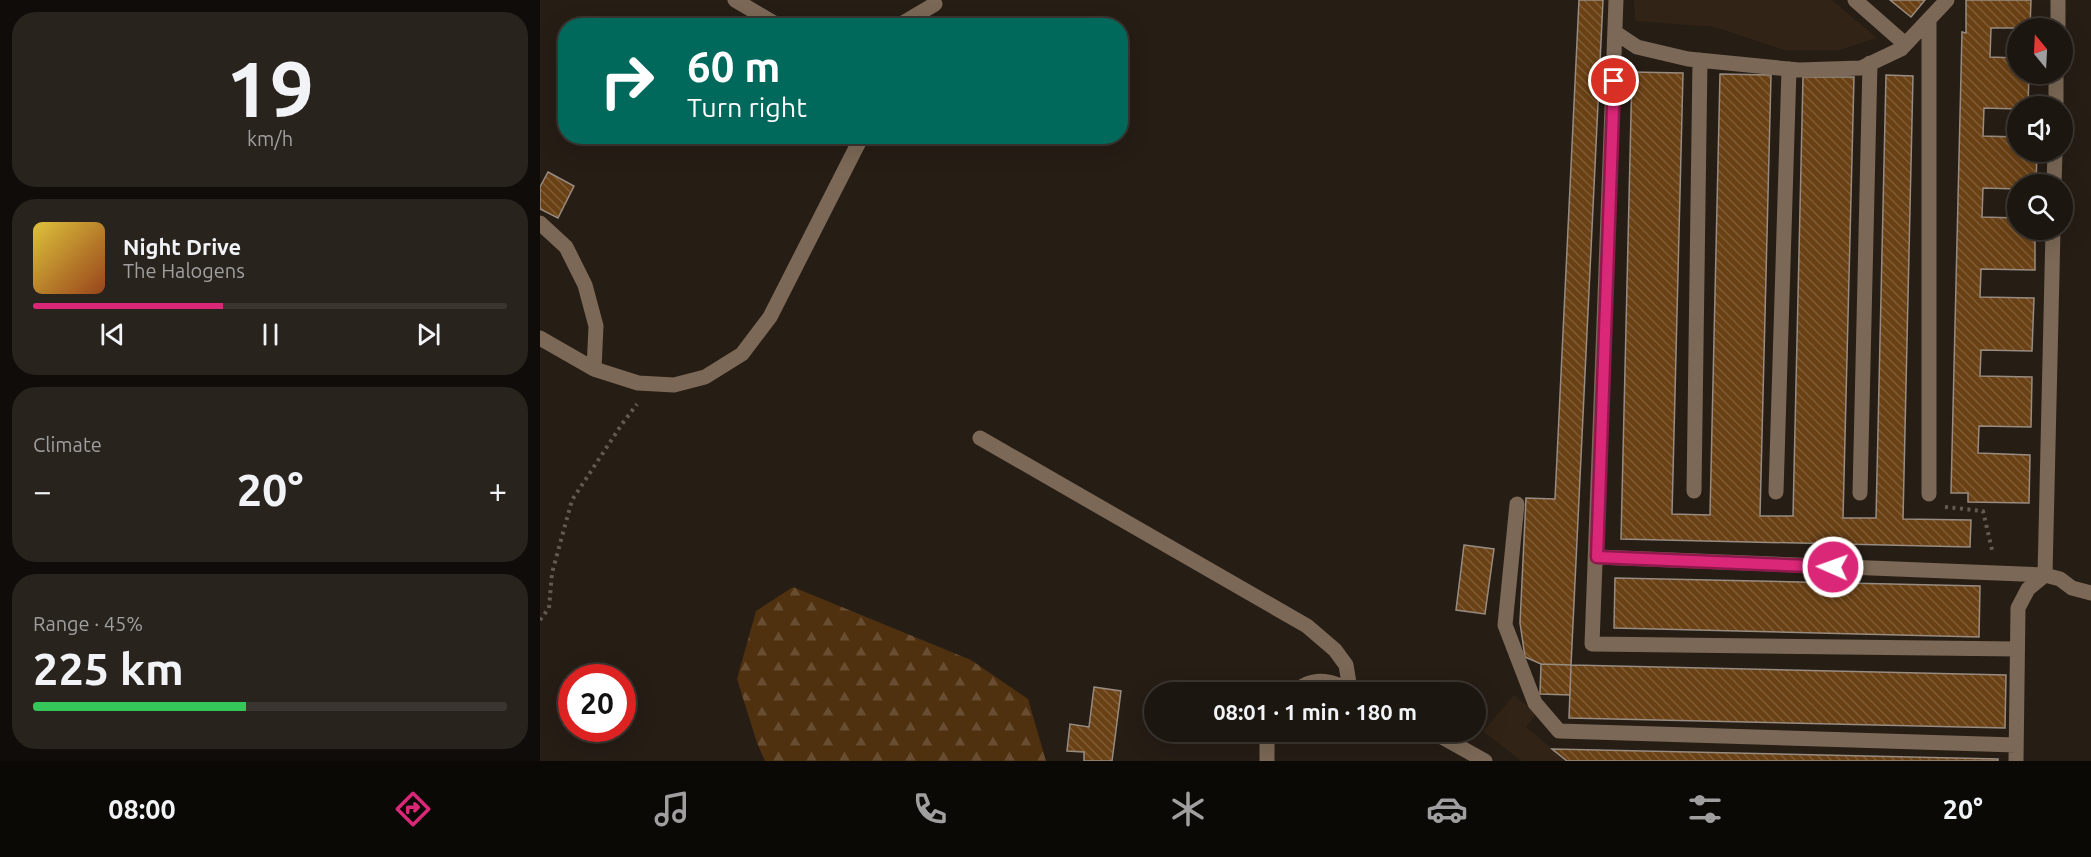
<!DOCTYPE html>
<meta charset="utf-8">
<style>
:root{--surface:#1c1610;--page:#29231e;--text:#f1f3f6;--muted:#a09f9f;--line:#3a3530;--accent:#db2777}
body{margin:0;font-family:Ubuntu,sans-serif;background:var(--page);color:var(--text);height:100vh;display:flex;flex-direction:column;font-size:22px;white-space:nowrap}
*{box-sizing:border-box;margin:0}
p{font-size:20px;color:var(--muted)}
.icon{flex:none;width:33px;height:33px;fill:none;stroke:currentColor;stroke-width:2;stroke-linecap:round;stroke-linejoin:round}
.map{position:relative;flex:1;overflow:hidden}
.side{display:flex;flex-direction:column;gap:12px;padding:12px;background:#0f0c09;width:540px}
.side>*{flex:none}
.guide{position:absolute;left:18px;top:18px;width:570px;height:126px;border-radius:24px;box-shadow:0 6px 24px #0002,0 0 0 2px var(--line);background:#00695c;color:#fff;overflow:hidden}
.needle{width:39px;rotate:342deg}
.controls{position:absolute;left:1467px;top:18px;display:grid;gap:12px}
.controls a{display:grid;place-items:center;width:66px;height:66px;border-radius:50%;background:var(--surface);box-shadow:0 6px 24px #0002,0 0 0 2px var(--line);font-size:30px}
.speed{position:absolute;left:18px;top:664px;display:flex;gap:12px;font-size:30px;font-weight:700;text-align:center}
.speed>*{display:grid;place-content:center;width:78px;height:78px;border-radius:50%;background:var(--surface);box-shadow:0 6px 24px #0002,0 0 0 2px var(--line);line-height:1}
.speed .limit{border:9px solid #d22;background:#fff;color:#111}
.pin{position:absolute;display:grid;place-items:center;width:51px;height:51px;color:#fff;margin:-26px;border:3px solid #fff;border-radius:50%;box-shadow:0 2px 6px #0007}
.me{position:absolute;width:66px;margin:-33px;rotate:272deg;stroke-linejoin:round;filter:drop-shadow(0 0 4px #0008)}
.turn{display:flex;align-items:center;gap:21px;height:126px;padding:0 30px;font-size:27px}
.turn .icon{width:78px;height:78px;stroke-width:2.5}
.turn b{display:block;font-size:42px;line-height:51px}
.big{font-size:45px;font-weight:700;line-height:1.1}
.side .widget{flex:1;display:flex;flex-direction:column;justify-content:center;gap:9px;min-width:0;padding:0 21px;border-radius:24px;background:var(--page)}
.side .dial{align-items:center;gap:0}
.dial b{font-size:78px;line-height:1}
.song{display:flex;align-items:center;gap:18px}
.cover{width:72px;height:72px;border-radius:9px;background:linear-gradient(135deg,hsl(50 70% 55%),hsl(20 70% 35%))}
.played{height:6px;border-radius:3px;background:linear-gradient(90deg,var(--accent) 40%,var(--line) 40%)}
.keys{display:flex;justify-content:space-around;direction:ltr}
.heat{display:flex;justify-content:space-between;align-items:center;font-size:33px;direction:ltr}
.charge{height:9px;border-radius:4px;background:linear-gradient(90deg,#34c759 45%,var(--line) 0)}
.trip{position:absolute;left:604px;top:682px;width:342px;height:60px;border-radius:30px;background:var(--surface);box-shadow:0 6px 24px #0002,0 0 0 2px var(--line);font-weight:700;line-height:60px;text-align:center}
.tabs{display:flex;height:96px;justify-content:space-around;align-items:center;background:#0b0906;color:var(--muted)}
.tabs .icon{width:42px;height:42px}
.tabs .selected{color:var(--accent)}
.tabs b{font-size:27px;color:var(--text)}
main{display:flex;flex:1;min-height:0}
.map>svg:first-child{display:block}
.built{fill:#312316}
.forest{fill:url(#forest-firs)}
.building{fill:url(#building-back-hatch);stroke:#988c82;stroke-width:1.5}
.lines{fill:none;stroke-linecap:round;stroke-linejoin:round}
.path{stroke:#635b53;stroke-width:4;stroke-dasharray:3 4.5;stroke-linecap:butt}
.minor{stroke:#7b6856;stroke-width:15}
.route-casing{stroke:#8e194d;stroke-width:15}
.route{stroke:#db2777;stroke-width:10}
</style>
<main>
<section class="side">
<div class="widget dial"><b>19</b><p>km/h</p></div>
<div class="widget">
<div class="song"><i class="cover"></i><div><b>Night Drive</b><p>The Halogens</p></div></div>
<div class="played"></div>
<div class="keys"><svg class="icon" aria-label="previous" viewBox="0 0 24 24"><path d="M18 5L8 12l10 7zM5 5v14"/></svg><svg class="icon" aria-label="pause" viewBox="0 0 24 24"><path d="M8 5v14M16 5v14"/></svg><svg class="icon" aria-label="next" viewBox="0 0 24 24"><path d="M6 5l10 7-10 7zM19 5v14"/></svg></div>
</div>
<div class="widget"><p>Climate</p>
<div class="heat"><a>−</a><b class="big">20°</b><a>+</a></div>
</div>
<div class="widget"><p>Range · 45%</p><b class="big">225 km</b><div class="charge"></div></div>
</section>
<div class="map">
<svg width="1551" height="761" viewBox="0 0 1551 761">
<defs>
<pattern id="forest-firs" width="22" height="20" patternUnits="userSpaceOnUse" patternTransform="scale(1.5)"><rect width="22" height="20" fill="#4f300f"/><path d="M5 1l3.5 6h-7zM16 11l3.5 6h-7z" fill="#684d31"/></pattern>
<pattern id="building-back-hatch" width="6" height="6" patternUnits="userSpaceOnUse" patternTransform="scale(1.5)"><rect width="6" height="6" fill="#6a4114"/><path d="M-1 5l2 2M0 0l6 6M5-1l2 2" fill="none" stroke="#7f5c35"/></pattern>
</defs>
<rect width="100%" height="100%" fill="#261d15"/>
<path class="built" d="M 1094,0 L 1292,0 L 1337,38 L 1299,50 L 1244,50 L 1175,27 L 1095,21 Z
M 974,695 L 997,713 L 986,727 L 1027,761 L 981,761 L 943,731 Z"/>
<path class="forest" d="M 253,587 L 431,660 L 488,699 L 506,761 L 225,761 L 217,743 L 197,679 L 216,611 Z"/>
<path class="building" d="M 1039,0 L 1063,0 L 1031,665 L 1001,664 L 985,657 L 980,623 L 986,498 L 1015,499 Z
M 1350,0 L 1385,0 L 1371,17 Z
M 1426,0 L 1491,0 L 1490,28 L 1451,28 L 1450,57 L 1478,58 L 1478,74 L 1489,74 L 1488,106 L 1478,106 L 1478,109 L 1444,108 L 1443,136 L 1478,137 L 1478,152 L 1497,152 L 1496,184 L 1478,184 L 1478,189 L 1443,188 L 1442,217 L 1478,218 L 1478,230 L 1495,230 L 1495,270 L 1441,269 L 1440,297 L 1494,298 L 1492,351 L 1441,350 L 1440,376 L 1492,377 L 1491,427 L 1439,426 L 1438,453 L 1490,455 L 1489,503 L 1428,502 L 1428,493 L 1411,493 L 1422,32 L 1426,33 Z
M 1092,72 L 1143,73 L 1132,514 L 1170,515 L 1180,74 L 1231,75 L 1220,516 L 1253,516 L 1263,77 L 1314,77 L 1303,518 L 1336,518 L 1346,75 L 1373,76 L 1363,519 L 1431,520 L 1430,547 L 1081,539 Z
M 8,172 L 34,186 L 18,218 L 0,209 L 0,187 Z
M 924,545 L 954,549 L 945,614 L 916,610 Z
M 1075,578 L 1440,586 L 1439,637 L 1074,628 Z
M 1001,664 L 1031,665 L 1030,695 L 1000,694 Z
M 1031,665 L 1466,675 L 1465,728 L 1029,718 Z
M 554,687 L 581,691 L 572,761 L 544,761 L 544,752 L 527,751 L 530,724 L 549,727 Z
M 1012,749 L 1458,759 L 1458,761 L 1027,761 Z"/>
<g class="lines">
<path class="path" d="M 1405,507 L 1443,511 L 1453,554
M 0,620 L 9,608 L 12,573 L 32,500 L 82,424 L 97,404"/>
<path class="minor" d="M 195,0 L 239,26
M 1076,0 L 1052,644 L 1477,649
M 1315,0 L 1365,44
M 1389,20 L 1389,494
M 358,26 L 395,4
M 1518,28 L 1518,0
M 1076,33 L 1097,47 L 1148,59 L 1259,70 L 1321,68 L 1361,49 L 1407,0
M 1516,106 L 1516,74
M 1514,184 L 1515,152
M 0,223 L 26,247 L 45,285 L 56,326 L 54,369
M 0,338 L 54,369 L 98,383 L 134,385 L 165,377 L 202,354 L 230,317 L 322,136
M 440,438 L 767,626 L 795,650 L 806,665 L 810,689
M 1154,491 L 1160,60
M 1236,492 L 1249,69
M 1320,493 L 1330,63
M 977,504 L 965,625 L 995,703 L 1019,731 L 1476,745
M 1057,557 L 1505,575 L 1520,579 L 1532,588 L 1551,593
M 754,693 C 774,673 795,682 817,693
M 893,732 L 945,761
M 727,761 L 727,743 L 731,732
M 1476,761 L 1478,608 L 1488,589 L 1505,575 L 1513,230"/>
</g>
<g class="lines">
<g class="route-casing">
<path id="route" d="M 1074,81 L 1057,557 L 1293,567"/>
</g>
<use href="#route" class="route"/>
</g>
</svg>
<div class="controls">
<a><svg class="needle" viewBox="-14 -14 28 28"><path d="M0-13l5 13h-10z" fill="#e53935"/><path d="M0 13l5-13h-10z" fill="#a09f9f"/></svg></a>
<a><svg class="icon" aria-label="sound" viewBox="0 0 24 24"><path d="M4 9h4l5-4v14l-5-4H4zM17 9q2 3 0 6"/></svg></a>
<a><svg class="icon" aria-label="search" viewBox="0 0 24 24"><circle cx="10" cy="10" r="6"/><path d="M15 15l6 6"/></svg></a>
</div>
<div class="speed"><div class="limit">20</div></div>
<div class="pin" style="left:1074px;top:81px;background:#d93025"><svg class="icon" aria-label="arrive" viewBox="0 0 24 24"><path d="M6 21V4h12l-3 4 3 4H6"/></svg></div>
<svg class="me" style="left:1293px;top:567px" viewBox="-20 -20 40 40"><circle r="17" fill="#db2777" stroke="#fff" stroke-width="3"/><path d="M0-11L8 9 0 5-8 9z" fill="#fff"/></svg>
<div class="trip">08:01 · 1 min · 180 m</div>
<div class="guide">
<div class="turn"><svg class="icon" aria-label="right" viewBox="0 0 24 24"><path d="M7 20v-9h11M14 6l5 5-5 5"/></svg><div><b>60 m</b>Turn right</div></div>
</div>
</div>
</main>
<nav class="tabs">
<b>08:00</b>
<svg class="icon selected" aria-label="directions" viewBox="0 0 24 24"><path d="M12 3l9 9-9 9-9-9zM9 14v-3h6M13 9l2 2-2 2"/></svg>
<svg class="icon" aria-label="music" viewBox="0 0 24 24"><path d="M9 18V5l10-2v13"/><circle cx="6" cy="18" r="3"/><circle cx="16" cy="16" r="3"/></svg>
<svg class="icon" aria-label="phone" viewBox="0 0 24 24"><path d="M5 4h4l2 5-3 2q2 4 5 5l2-3 5 2v4C11 20 4 13 5 4z"/></svg>
<svg class="icon" aria-label="climate" viewBox="0 0 24 24"><path d="M12 3v18M4 7l16 10M4 17L20 7"/></svg>
<svg class="icon" aria-label="car" viewBox="0 0 24 24"><path d="M5 17H2v-5l4-1 3-4h7l3 4 3 1v5h-3M9 17h6M6 11h13"/><circle cx="7" cy="17" r="2"/><circle cx="17" cy="17" r="2"/></svg>
<svg class="icon" aria-label="filters" viewBox="0 0 24 24"><path d="M4 7h16M4 17h16"/><circle cx="9" cy="7" r="2"/><circle cx="15" cy="17" r="2"/></svg>
<b>20°</b>
</nav>
